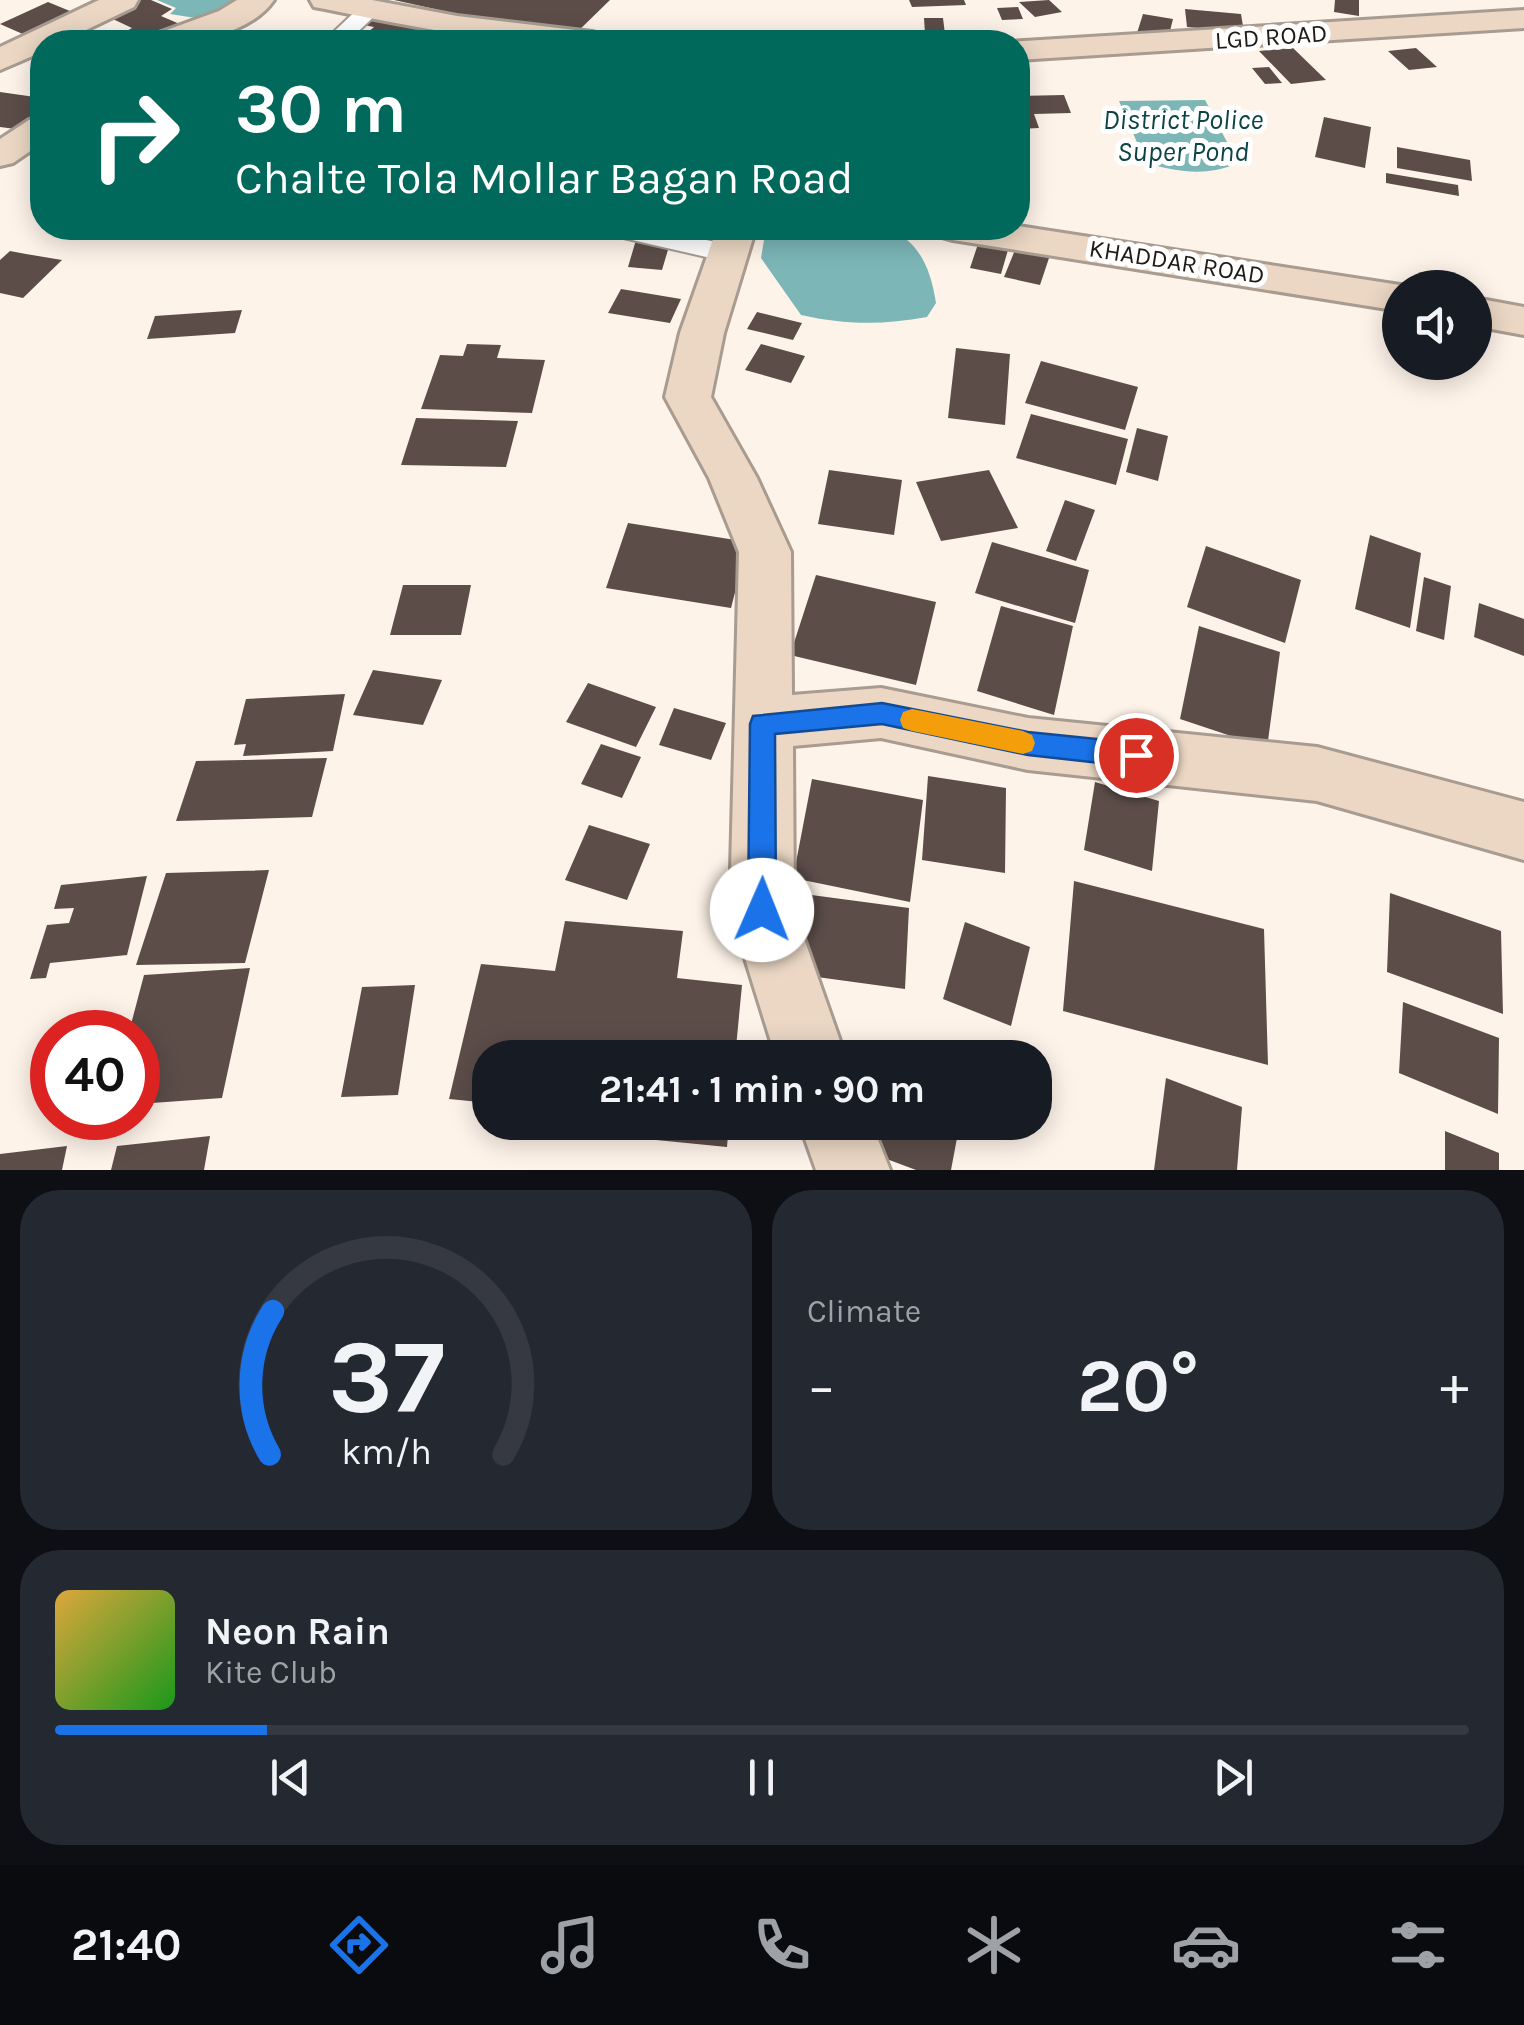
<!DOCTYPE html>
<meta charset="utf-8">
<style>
:root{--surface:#171b24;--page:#242831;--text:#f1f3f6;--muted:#9ea1a6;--line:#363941;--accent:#1a73e8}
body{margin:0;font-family:Karla,sans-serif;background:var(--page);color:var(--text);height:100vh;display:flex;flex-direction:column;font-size:38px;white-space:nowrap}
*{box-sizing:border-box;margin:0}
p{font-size:32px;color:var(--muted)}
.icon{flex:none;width:55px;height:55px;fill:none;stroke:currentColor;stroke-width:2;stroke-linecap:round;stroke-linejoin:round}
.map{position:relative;height:1170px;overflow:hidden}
.sheet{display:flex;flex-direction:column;gap:20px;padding:20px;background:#0d0f14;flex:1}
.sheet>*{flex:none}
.top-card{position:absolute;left:30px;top:30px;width:1000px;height:210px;border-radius:40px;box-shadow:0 5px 25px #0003;background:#00695c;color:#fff;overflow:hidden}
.buttons{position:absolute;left:1382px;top:270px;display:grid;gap:20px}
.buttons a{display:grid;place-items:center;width:110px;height:110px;border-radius:50%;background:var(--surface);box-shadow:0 5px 25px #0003;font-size:50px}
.speed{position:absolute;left:30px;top:1010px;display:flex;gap:20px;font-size:50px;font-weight:700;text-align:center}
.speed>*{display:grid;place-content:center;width:130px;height:130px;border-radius:50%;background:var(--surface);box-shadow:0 5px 25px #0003;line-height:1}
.speed .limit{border:15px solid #d22;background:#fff;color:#111}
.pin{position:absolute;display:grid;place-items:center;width:85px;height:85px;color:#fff;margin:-42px;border:5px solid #fff;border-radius:50%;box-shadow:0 2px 10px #0007}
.me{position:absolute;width:110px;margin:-55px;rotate:1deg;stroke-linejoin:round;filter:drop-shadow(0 0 8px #0008)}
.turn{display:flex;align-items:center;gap:35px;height:210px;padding:0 40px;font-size:45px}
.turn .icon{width:130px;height:130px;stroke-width:2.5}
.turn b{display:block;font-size:70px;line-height:85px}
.big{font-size:75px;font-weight:700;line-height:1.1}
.sheet .widget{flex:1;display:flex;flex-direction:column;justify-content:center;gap:15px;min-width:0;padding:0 35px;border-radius:40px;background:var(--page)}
.sheet .dial{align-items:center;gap:0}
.dial svg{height:260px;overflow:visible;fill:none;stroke:var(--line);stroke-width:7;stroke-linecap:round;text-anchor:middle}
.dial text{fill:var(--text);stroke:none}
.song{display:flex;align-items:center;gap:30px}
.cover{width:120px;height:120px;border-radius:15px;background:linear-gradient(135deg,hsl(40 70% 55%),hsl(120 70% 35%))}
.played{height:10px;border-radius:5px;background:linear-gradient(90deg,var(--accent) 15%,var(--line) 15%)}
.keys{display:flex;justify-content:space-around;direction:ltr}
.heat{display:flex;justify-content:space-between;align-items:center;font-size:55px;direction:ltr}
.sheet .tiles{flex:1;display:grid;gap:20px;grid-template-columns:1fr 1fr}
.widget:last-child{grid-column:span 2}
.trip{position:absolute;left:472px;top:1040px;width:580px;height:100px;border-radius:40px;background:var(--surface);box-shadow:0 5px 25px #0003;font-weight:700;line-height:100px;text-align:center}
.tab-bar{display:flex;height:160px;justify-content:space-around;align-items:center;background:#090b0e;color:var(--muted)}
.tab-bar .icon{width:70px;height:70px}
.tab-bar .on{color:var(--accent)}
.tab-bar b{font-size:45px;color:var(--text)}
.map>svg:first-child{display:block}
.water{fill:#7cb6b7}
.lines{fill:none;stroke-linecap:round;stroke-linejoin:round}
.stream{fill:#7cb6b7;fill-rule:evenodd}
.building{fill:#5c4d49}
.street-casing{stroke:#a89b90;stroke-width:4}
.secondary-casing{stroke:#a89b90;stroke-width:6}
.street{fill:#fff;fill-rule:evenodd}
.secondary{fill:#ebd7c4;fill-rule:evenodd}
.route{fill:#1a73e8;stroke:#114b97;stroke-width:2.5}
.slow{fill:#f59e0b}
.labels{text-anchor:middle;stroke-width:10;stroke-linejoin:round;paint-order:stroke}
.far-street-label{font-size:25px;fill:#1f1a16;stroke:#fff}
.far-water-label{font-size:28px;font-style:italic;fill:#0d4445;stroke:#fff}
</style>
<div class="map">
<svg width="1524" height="1170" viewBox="0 0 1524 1170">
<rect width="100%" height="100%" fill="#fef3e9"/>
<path class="water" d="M 157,0 L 250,0 L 202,19 L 170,14 L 176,8 Z
M 1205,100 L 1238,163 C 1206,177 1179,172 1146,163 L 1119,101 Z
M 776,228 C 856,227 921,203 936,303 L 927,317 C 883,325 845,325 801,315 L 761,258 L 764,240 Z"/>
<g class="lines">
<path class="stream" d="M 39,131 L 42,131 L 42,136 L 0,162 L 0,155 Z"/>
</g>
<path class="building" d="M 129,0 L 151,0 L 172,9 L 161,16 L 182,25 L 139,40 L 123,33 L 132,28 L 100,13 Z
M 394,0 L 610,0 L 570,39 Z
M 909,0 L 964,0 L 966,5 L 912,7 Z
M 1049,0 L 1062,12 L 1035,17 L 1019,2 Z
M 1335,0 L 1359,0 L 1359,16 L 1334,12 Z
M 48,2 L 82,16 L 34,39 L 0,24 Z
M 1018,7 L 1023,19 L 1002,20 L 997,8 Z
M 1185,9 L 1241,14 L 1244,32 L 1187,27 Z
M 1143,14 L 1173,19 L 1168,39 L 1137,33 Z
M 386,16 L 381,21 L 431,29 L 417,42 L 357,42 L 374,27 L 349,22 Z
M 924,18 L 943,18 L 945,34 L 925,34 Z
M 456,30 L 507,41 L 507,42 L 442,42 Z
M 1293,48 L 1326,80 L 1291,84 L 1259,51 Z
M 1416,48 L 1437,67 L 1409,70 L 1388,51 Z
M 1269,67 L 1282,83 L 1265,84 L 1252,68 Z
M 0,92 L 42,98 L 42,121 L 31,131 L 0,127 Z
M 1064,95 L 1071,113 L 1034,114 L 1039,128 L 1018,129 L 1018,96 Z
M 1324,117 L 1371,127 L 1365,168 L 1315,157 Z
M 1397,147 L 1470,160 L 1472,181 L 1397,168 Z
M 1386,173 L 1458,185 L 1459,196 L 1386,183 Z
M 636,240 L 670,243 L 662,270 L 628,267 Z
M 978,244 L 1008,250 L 1001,274 L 970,268 Z
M 1015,250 L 1049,258 L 1040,285 L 1004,277 Z
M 10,251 L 26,254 L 62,260 L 23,298 L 0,293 L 0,260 Z
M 621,289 L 681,299 L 670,323 L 608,313 Z
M 242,310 L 235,333 L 147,339 L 155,316 Z
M 757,312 L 802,323 L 793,340 L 747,329 Z
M 467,344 L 501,345 L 497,358 L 545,360 L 532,413 L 421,409 L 440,355 L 463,356 Z
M 761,344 L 805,356 L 791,383 L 745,370 Z
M 956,348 L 1010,354 L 1005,425 L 948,418 Z
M 1041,361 L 1138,387 L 1125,430 L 1025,403 Z
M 1031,414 L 1128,439 L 1116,485 L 1016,458 Z
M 416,418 L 518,421 L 506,467 L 401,465 Z
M 1137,428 L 1168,436 L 1158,481 L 1126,472 Z
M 829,470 L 902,480 L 894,535 L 818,524 Z
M 989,470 L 1018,528 L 941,541 L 916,482 Z
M 1065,500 L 1095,510 L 1076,561 L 1046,551 Z
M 628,523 L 748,542 L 731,608 L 606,588 Z
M 1370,535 L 1421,553 L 1410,628 L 1355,609 Z
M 992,542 L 1089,570 L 1075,623 L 975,593 Z
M 1206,546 L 1301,580 L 1285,643 L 1187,607 Z
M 816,575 L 936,602 L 916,685 L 790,655 Z
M 1424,577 L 1451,586 L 1444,640 L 1416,631 Z
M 403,585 L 471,585 L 461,635 L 390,635 Z
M 1479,603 L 1524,619 L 1524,656 L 1474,637 Z
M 1001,606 L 1073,626 L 1054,715 L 977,691 Z
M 1199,626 L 1280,652 L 1267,748 L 1180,719 Z
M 373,670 L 442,680 L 423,725 L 353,715 Z
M 588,683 L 656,707 L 636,747 L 566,722 Z
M 345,694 L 333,751 L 243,756 L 246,744 L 234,745 L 246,699 Z
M 674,708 L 726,723 L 711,760 L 659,745 Z
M 601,744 L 641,757 L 622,798 L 581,784 Z
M 327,758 L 312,817 L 176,821 L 196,761 Z
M 928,776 L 1006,788 L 1005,873 L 922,860 Z
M 812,779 L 923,800 L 910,902 L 793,878 Z
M 1095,782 L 1159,801 L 1152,871 L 1084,850 Z
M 589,825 L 650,844 L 627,900 L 565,880 Z
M 269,870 L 245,963 L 136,965 L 166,873 Z
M 147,876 L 127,955 L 50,963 L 46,978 L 30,979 L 47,925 L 69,923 L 74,908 L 54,909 L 61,885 Z
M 1074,881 L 1264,929 L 1268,1065 L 1063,1011 Z
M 1390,893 L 1501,931 L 1503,1014 L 1387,972 Z
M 804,894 L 909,908 L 905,989 L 795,974 Z
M 565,921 L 683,931 L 677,978 L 742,985 L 735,1058 L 490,1058 L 490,1103 L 449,1099 L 481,964 L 555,971 Z
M 965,922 L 1030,947 L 1011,1026 L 943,999 Z
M 250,968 L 222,1098 L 138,1104 L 138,1032 L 129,1032 L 144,975 Z
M 415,985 L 398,1095 L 341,1097 L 362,987 Z
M 1403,1002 L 1499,1038 L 1498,1114 L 1399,1073 Z
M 903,1042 L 946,1057 L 946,1058 L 899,1058 Z
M 1166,1078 L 1242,1107 L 1237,1170 L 1154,1170 Z
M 567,1122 L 729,1122 L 727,1147 L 565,1131 Z
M 884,1122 L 960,1122 L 951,1170 L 916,1170 L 876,1155 Z
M 1445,1131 L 1499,1153 L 1499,1170 L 1445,1170 Z
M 210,1136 L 204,1170 L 111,1170 L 117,1146 Z
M 67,1146 L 62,1170 L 0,1170 L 0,1154 Z"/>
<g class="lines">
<g class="street-casing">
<path id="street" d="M 371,2 L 382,9 L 347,42 L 323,42 L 363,4 Z
M 602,228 L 652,228 L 738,247 L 742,253 L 738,259 L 728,262 L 606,234 Z"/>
</g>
<g class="secondary-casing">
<path id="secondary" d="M 99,0 L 138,0 L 134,7 L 61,42 L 42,42 L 42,52 L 0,70 L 0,47 Z
M 237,0 L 274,0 C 249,36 187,45 148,42 L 153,35 L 219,11 Z
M 310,0 L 372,0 L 457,16 L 592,32 L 603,35 L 608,42 C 512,48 419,28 325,9 L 314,7 Z
M 1524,10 L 1524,28 L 1018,60 L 1018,42 L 1009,42 Z
M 42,117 L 42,143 L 13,163 L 0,166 L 0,139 L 29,120 Z
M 1018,226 L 1400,285 L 1411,288 L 1400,288 L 1400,311 L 953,240 L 939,236 L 933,228 Z
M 717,228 L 756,228 L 724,333 L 711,397 L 757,478 L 791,552 L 792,695 L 881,688 L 1028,718 L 1317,747 L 1524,802 L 1524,860 L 1317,801 L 1028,770 L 881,738 L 793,746 L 794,910 L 846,1058 L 776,1058 L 730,910 L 739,552 L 709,478 L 665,397 L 680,333 Z
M 1475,298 L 1524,307 L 1524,335 L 1475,326 Z
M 799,1122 L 871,1122 L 890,1170 L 816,1170 Z"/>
</g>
<use href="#street" class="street"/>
<use href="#secondary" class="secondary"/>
</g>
<path class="route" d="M 882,703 L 1028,732 L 1136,743 L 1145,747 L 1149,755 L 1145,763 L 1136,767 L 1028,755 L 882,724 L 775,734 L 776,910 L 772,920 L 762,924 L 752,920 L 748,910 L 750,724 L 753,716 Z"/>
<path class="slow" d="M 912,709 L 1023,731 L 1032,735 L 1035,743 L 1032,751 L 1023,754 L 912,731 L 903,728 L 900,720 L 903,712 Z"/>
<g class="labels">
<g class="far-street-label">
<text transform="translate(1271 36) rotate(-4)" y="9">LGD ROAD</text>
<text transform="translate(1177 261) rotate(9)" y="9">KHADDAR ROAD</text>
</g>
<g class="far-water-label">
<text x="1183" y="129">District Police<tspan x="1183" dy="32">Super Pond</tspan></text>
</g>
</g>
</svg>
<div class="buttons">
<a><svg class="icon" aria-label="sound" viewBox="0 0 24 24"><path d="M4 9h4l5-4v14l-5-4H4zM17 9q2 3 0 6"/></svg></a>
</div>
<div class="speed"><div class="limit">40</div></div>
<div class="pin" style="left:1136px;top:755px;background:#d93025"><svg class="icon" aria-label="arrive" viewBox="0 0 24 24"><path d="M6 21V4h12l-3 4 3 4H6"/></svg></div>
<svg class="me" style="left:762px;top:910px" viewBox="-20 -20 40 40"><circle r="19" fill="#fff"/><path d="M0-13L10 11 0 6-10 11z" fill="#1a73e8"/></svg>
<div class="trip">21:41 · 1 min · 90 m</div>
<div class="top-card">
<div class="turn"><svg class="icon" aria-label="right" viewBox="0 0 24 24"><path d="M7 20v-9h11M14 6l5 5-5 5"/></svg><div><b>30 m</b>Chalte Tola Mollar Bagan Road</div></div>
</div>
</div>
<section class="sheet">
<div class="tiles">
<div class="widget dial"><svg viewBox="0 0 100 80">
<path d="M14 69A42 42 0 1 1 86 69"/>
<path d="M14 69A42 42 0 0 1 15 25" stroke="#1a73e8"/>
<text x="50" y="56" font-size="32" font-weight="700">37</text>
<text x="50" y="72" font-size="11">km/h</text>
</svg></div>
<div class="widget"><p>Climate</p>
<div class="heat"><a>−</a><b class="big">20°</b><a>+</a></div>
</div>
<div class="widget">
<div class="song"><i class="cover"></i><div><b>Neon Rain</b><p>Kite Club</p></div></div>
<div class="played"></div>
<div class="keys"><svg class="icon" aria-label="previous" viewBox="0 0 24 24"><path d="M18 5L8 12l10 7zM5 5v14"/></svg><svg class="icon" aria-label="pause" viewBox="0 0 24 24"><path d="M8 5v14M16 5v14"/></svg><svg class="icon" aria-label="next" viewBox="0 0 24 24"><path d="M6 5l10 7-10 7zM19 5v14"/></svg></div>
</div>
</div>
</section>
<nav class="tab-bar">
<b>21:40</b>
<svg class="icon on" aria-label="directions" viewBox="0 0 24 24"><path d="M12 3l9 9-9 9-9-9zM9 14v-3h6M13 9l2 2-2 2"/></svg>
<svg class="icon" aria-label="music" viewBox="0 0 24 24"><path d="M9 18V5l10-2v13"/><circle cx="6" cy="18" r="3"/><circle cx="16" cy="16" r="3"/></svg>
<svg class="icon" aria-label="phone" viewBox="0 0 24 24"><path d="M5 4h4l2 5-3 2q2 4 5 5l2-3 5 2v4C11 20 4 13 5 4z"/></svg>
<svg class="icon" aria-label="climate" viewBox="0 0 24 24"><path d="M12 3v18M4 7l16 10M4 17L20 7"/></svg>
<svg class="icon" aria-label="car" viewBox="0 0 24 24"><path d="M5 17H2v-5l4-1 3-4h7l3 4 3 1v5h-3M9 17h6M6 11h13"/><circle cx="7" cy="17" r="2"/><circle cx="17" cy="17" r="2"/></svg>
<svg class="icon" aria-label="filters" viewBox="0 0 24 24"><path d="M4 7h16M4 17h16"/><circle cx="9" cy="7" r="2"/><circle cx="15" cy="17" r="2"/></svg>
</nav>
